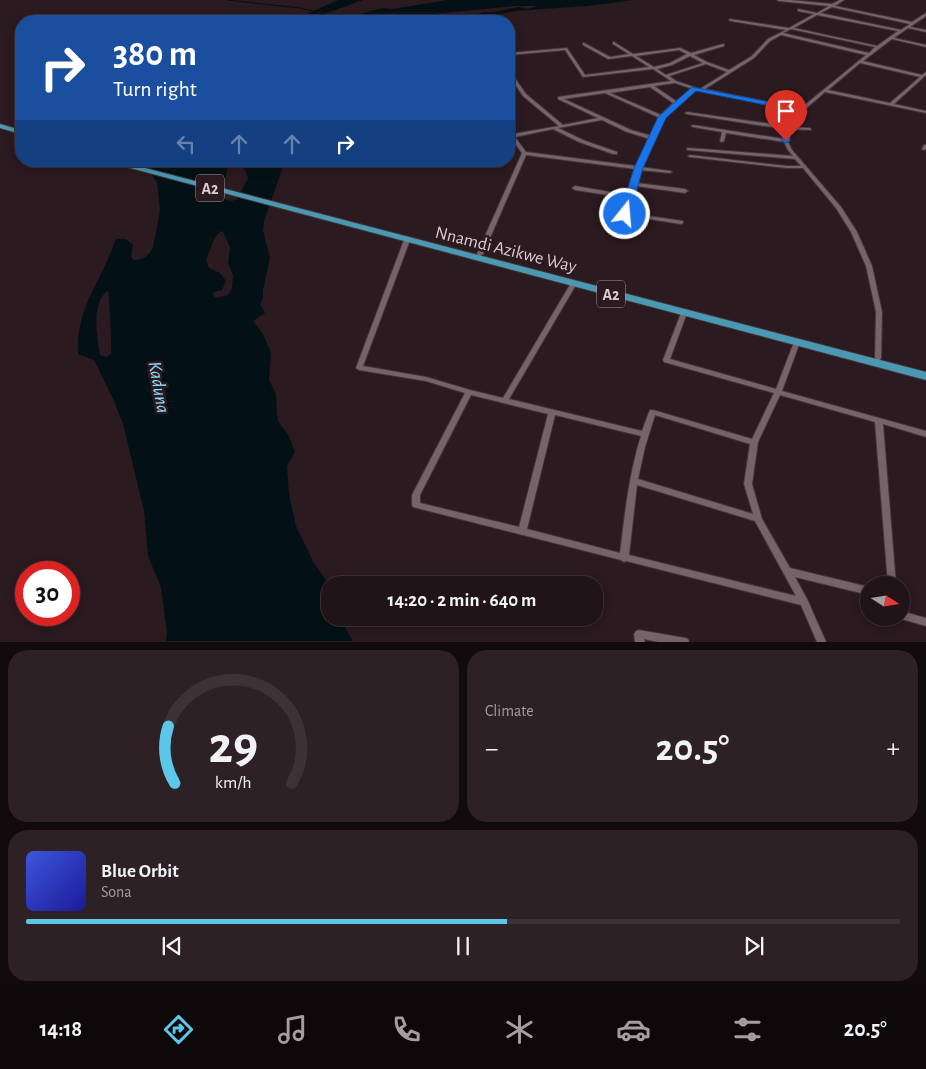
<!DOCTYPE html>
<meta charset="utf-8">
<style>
:root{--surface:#201418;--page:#2d2125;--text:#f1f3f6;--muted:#a29ea2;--line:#3d3337;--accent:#5cc7e8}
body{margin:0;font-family:"Alegreya Sans",sans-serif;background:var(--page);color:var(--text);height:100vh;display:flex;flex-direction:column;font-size:19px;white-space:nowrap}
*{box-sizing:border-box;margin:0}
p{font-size:16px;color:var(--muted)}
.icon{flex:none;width:28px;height:28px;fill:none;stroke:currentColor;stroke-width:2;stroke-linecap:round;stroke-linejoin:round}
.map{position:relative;height:642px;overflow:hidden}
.drawer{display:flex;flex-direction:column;gap:8px;padding:8px;background:#120b0d;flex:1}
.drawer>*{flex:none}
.banner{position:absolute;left:15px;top:15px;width:500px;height:152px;border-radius:20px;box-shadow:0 2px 12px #0003,0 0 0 1px var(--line);background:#1a4fa0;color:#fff;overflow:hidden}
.needle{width:32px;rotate:102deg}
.fabs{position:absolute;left:860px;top:576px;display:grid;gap:10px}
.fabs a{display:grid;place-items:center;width:50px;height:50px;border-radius:50%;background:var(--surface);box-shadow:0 2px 12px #0003,0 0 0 1px var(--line);font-size:25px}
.speed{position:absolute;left:15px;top:561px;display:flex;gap:10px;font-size:25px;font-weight:700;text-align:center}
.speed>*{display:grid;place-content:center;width:65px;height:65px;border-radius:50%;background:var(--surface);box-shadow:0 2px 12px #0003,0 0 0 1px var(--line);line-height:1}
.speed .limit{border:8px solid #d22;background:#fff;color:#111}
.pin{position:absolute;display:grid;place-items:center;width:42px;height:42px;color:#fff;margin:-51px -21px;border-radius:50% 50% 50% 0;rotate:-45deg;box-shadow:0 0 5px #0007}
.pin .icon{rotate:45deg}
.me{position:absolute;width:55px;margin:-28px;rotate:17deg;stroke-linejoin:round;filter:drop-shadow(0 0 4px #0008)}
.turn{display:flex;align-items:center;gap:18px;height:105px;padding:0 15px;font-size:22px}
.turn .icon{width:65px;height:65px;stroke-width:2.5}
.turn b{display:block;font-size:35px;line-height:42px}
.lanes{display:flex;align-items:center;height:48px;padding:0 15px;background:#0003;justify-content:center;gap:25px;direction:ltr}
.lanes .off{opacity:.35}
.big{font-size:38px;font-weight:700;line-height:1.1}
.drawer .tile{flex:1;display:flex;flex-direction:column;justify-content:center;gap:8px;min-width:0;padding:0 18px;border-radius:20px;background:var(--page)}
.drawer .dial{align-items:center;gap:0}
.dial svg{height:130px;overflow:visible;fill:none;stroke:var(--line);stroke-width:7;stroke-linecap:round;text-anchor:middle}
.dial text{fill:var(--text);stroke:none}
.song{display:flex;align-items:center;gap:15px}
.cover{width:60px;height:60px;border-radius:8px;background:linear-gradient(135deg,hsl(230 70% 55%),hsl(240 70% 35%))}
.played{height:5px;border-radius:2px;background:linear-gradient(90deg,var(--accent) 55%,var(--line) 55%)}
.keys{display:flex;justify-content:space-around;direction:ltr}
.heat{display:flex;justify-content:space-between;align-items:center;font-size:28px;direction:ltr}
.drawer .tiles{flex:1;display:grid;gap:8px;grid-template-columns:1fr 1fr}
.tile:last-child{grid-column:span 2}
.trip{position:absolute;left:321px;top:576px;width:282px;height:50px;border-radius:20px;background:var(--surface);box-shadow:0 2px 12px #0003,0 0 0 1px var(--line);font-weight:700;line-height:50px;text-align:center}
.tabs{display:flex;height:80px;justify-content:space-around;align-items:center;background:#0d080a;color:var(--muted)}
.tabs .icon{width:35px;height:35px}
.tabs .current{color:var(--accent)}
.tabs b{font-size:22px;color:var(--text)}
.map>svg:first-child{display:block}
.water{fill:#031116;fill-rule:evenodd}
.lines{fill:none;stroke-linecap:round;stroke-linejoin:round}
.stream{stroke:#031116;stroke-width:1}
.minor-casing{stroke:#42353a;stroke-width:2}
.trunk-casing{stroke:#42353a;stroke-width:2}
.minor{fill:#766269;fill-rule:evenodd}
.trunk{fill:#4a98b1;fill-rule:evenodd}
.route{fill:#1a73e8;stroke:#114b97}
.labels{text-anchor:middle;stroke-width:5;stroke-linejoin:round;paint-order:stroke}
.shield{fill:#2b1a20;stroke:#a6989d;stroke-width:1}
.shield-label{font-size:16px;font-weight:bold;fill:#daced2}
.street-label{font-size:18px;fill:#daced2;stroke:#2b1a20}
.water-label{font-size:19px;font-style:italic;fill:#8fe2fe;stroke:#2b1a20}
</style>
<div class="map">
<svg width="926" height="642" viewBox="0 0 926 642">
<rect width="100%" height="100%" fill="#2b1a20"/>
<path class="water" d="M 338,0 L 363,0 L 319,16 L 322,19 L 313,17 L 310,21 L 291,21 Z
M 447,0 L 634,0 L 587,6 L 515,11 L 468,21 L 458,21 L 484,12 L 494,12 L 519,7 L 528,9 L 537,6 L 515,6 L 433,14 L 396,21 L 369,21 L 383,17 L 363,21 L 334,21 L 383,8 L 393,9 Z
M 138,161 L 159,161 L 159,164 L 169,166 L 174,164 L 175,161 L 231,161 L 227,169 L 222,196 L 224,199 L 232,201 L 237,199 L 248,178 L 245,170 L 236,161 L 285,161 L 264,221 L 263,231 L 270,258 L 263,290 L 263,298 L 260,304 L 265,313 L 253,321 L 263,334 L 271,353 L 269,380 L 276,394 L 277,415 L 278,421 L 289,436 L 295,452 L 287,466 L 289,494 L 296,526 L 314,563 L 326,580 L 330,590 L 330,618 L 340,618 L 353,641 L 166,641 L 167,634 L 161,587 L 148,556 L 144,511 L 123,424 L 114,401 L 94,360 L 78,354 C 76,306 101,283 115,241 L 117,239 L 126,239 L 133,245 L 131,257 L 134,260 C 143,260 150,255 153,247 L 160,211 L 157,182 L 149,171 ZM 221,231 L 223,232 L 230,247 L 228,263 L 233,275 L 232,288 L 228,295 L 216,298 L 213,295 L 214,292 L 222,290 L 226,281 L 220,273 L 209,268 L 206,260 L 215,237 ZM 107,291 L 109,293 C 109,313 112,333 111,353 L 107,357 L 100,355 C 97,337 91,304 107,291 Z"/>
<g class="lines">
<path class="stream" d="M 227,0 L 300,8 L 316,12"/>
<g class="minor-casing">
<path id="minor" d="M 777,0 L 790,0 L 832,4 L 840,0 L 844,0 L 835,6 L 912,22 L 926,13 L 926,16 L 910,27 L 926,30 L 926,32 L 908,28 L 894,38 L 926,45 L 926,47 L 892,39 L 863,61 L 922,75 L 926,72 L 926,75 L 894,104 L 926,111 L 926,113 L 825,92 L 803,111 L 790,127 L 809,128 L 811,129 L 811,130 L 788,129 L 788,142 L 792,150 L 841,207 L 857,232 L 872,266 L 882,312 L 881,358 L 880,360 L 876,360 L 875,358 L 876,312 L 866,266 L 851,232 L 836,208 L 803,168 L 787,168 L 690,157 L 688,156 L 690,155 L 787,166 L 801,166 L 795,159 L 687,150 L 687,148 L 689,148 L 793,156 L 788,150 L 784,142 L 726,133 L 724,141 L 722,142 L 720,141 L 722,132 L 693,127 L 691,126 L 693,125 L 784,139 L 784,129 L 687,114 L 685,113 L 687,112 L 786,126 L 798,111 L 696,90 L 677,104 L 664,117 L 641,167 L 670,171 L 672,172 L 670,173 L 640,170 L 637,183 L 685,189 L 688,191 L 685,193 L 636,186 L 633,196 L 634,197 L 632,198 L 628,213 L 683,221 L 683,223 L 681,224 L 623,215 L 622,214 L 627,198 L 575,190 L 572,188 L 575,186 L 628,195 L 635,169 L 526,155 L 483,254 L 480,256 L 478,255 L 477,254 L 522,153 L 509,135 L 509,131 L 511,131 L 513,134 L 559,126 L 523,96 L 509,75 L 509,71 L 510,71 L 526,94 L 563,125 L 598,118 L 558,99 L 558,97 L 671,81 L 653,69 L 583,77 L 565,50 L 509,55 L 509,53 L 567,48 L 585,75 L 649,67 L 632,56 L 608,59 L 583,45 L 583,43 L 584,43 L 610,57 L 629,54 L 613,44 L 613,42 L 614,42 L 633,54 L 680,48 L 691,53 L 723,44 L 724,44 L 724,46 L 694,55 L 707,62 L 729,70 L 752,56 L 768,39 L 786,30 L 731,21 L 729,20 L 730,19 L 789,28 L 814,14 L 798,11 L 798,9 L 817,13 L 829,6 L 779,1 ZM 832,7 L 910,24 L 901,30 L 820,13 ZM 817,15 L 898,31 L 877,46 L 794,28 ZM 791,29 L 875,47 L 869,53 L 783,33 ZM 781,35 L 866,55 L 800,109 L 705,89 L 754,58 L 770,41 ZM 679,50 L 687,54 L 670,63 L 654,67 L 636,56 ZM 690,56 L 703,63 L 666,75 L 657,69 L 672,65 ZM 860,63 L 920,77 L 890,103 L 828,90 ZM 706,64 L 727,72 L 700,89 L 676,81 L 669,76 ZM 675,83 L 693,89 L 676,101 L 654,86 ZM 650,87 L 673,103 L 661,115 L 610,93 ZM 605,93 L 660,118 L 652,136 L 631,130 L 564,99 ZM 602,120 L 627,132 L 650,139 L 636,166 L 526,152 L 515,137 L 553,129 L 579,142 L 613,154 L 617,154 L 617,152 L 583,140 L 558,128 Z
M 924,145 L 926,145 L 926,149 L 924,150 L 922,149 Z
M 407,238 L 410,240 L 363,366 L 426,377 L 470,390 L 503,398 L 571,283 L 574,281 L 577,283 L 509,399 L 642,431 L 649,412 L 650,410 L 653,410 L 752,439 L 774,393 L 664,362 L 663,360 L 681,313 L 684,311 L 687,313 L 670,359 L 776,389 L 794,342 L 795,341 L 799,341 L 800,342 L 782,391 L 926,431 L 926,437 L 883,424 L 896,585 L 888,585 L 875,422 L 780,395 L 758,442 L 752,484 L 762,519 L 790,568 L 869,587 L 869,595 L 795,577 L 807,599 L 826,642 L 817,642 L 801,605 L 626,561 L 624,562 L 621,560 L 413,507 L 412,505 L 412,495 L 465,393 L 426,381 L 359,370 L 356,368 L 404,240 ZM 471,395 L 548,414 L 519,527 L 420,503 L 420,495 ZM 555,415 L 641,436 C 629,474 625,513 620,553 L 527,529 ZM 655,415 L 750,444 L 744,484 L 753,514 L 638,479 L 645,447 ZM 637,485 L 755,521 L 796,596 L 629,555 Z
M 901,611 L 926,618 L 926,626 L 898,618 L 901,618 Z
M 639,630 L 685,638 L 688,639 L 689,642 L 658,642 L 644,639 L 645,642 L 635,642 L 634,634 L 636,631 Z"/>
</g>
<g class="trunk-casing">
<path id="trunk" d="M 0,124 L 21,130 L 21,134 L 0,128 Z
M 104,161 L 118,161 L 926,372 L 926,380 Z"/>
</g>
<use href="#minor" class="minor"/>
<use href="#trunk" class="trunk"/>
</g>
<path class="route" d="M 692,87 L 801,108 L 805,110 L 790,130 L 790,141 L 786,143 L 782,141 L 782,129 L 796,111 L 696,91 L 666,118 L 643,168 L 630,214 L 625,217 L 622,216 L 620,214 L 634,168 L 658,117 Z"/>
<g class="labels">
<g class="shield">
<rect x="196" y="174.5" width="28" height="27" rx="4"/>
<rect x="597" y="280.5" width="28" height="27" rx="4"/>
</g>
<g class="shield-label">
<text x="210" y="194">A2</text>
<text x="611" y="300">A2</text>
</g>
<g class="street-label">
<text transform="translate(506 249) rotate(14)" y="6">Nnamdi Azikwe Way</text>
</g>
<g class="water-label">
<text transform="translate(160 387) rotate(80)" y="7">Kaduna</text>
</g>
</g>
</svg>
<div class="fabs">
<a><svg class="needle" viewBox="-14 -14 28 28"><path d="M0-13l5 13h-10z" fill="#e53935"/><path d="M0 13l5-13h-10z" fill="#a29ea2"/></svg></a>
</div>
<div class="speed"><div class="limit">30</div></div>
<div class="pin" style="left:786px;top:141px;background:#d93025"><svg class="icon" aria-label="arrive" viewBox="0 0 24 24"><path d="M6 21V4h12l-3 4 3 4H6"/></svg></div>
<svg class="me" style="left:625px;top:214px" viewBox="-20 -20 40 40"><circle r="17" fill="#1a73e8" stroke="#fff" stroke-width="3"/><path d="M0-11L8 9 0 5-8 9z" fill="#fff"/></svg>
<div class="trip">14:20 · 2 min · 640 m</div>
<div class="banner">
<div class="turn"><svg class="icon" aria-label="right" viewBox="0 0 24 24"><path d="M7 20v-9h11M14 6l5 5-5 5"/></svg><div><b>380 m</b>Turn right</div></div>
<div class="lanes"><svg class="icon off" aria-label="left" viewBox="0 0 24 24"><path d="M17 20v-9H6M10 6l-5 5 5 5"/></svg><svg class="icon off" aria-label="ahead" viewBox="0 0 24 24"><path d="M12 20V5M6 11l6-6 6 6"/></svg><svg class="icon off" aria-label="ahead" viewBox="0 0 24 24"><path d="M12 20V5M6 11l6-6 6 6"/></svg><svg class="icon" aria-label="right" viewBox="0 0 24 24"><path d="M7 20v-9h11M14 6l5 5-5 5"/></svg></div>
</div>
</div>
<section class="drawer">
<div class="tiles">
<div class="tile dial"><svg viewBox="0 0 100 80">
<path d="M14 69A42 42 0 1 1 86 69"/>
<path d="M14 69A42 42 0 0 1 10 34" stroke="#5cc7e8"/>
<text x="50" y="56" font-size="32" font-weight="700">29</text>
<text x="50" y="72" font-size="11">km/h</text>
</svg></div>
<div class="tile"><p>Climate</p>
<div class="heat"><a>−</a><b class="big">20.5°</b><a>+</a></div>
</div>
<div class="tile">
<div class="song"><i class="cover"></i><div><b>Blue Orbit</b><p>Sona</p></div></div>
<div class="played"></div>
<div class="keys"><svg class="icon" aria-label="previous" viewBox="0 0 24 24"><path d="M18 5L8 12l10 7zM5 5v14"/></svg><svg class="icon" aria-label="pause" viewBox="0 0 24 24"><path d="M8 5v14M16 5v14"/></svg><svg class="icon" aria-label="next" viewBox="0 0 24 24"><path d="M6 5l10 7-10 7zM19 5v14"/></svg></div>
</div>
</div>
</section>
<nav class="tabs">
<b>14:18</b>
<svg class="icon current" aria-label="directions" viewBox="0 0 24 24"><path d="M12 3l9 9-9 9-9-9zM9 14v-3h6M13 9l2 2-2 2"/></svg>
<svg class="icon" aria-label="music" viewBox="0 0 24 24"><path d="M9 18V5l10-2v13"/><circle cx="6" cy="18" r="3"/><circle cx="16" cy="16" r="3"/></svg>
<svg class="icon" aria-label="phone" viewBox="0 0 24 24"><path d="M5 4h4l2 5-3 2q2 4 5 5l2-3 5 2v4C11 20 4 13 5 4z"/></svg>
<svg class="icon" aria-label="climate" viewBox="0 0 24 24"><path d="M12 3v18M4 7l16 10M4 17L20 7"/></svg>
<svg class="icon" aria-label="car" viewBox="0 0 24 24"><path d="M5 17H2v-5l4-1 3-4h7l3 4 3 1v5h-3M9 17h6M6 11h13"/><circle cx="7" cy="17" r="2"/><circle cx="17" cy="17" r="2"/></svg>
<svg class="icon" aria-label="filters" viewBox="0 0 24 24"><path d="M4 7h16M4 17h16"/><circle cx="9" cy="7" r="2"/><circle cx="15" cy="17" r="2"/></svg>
<b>20.5°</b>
</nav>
